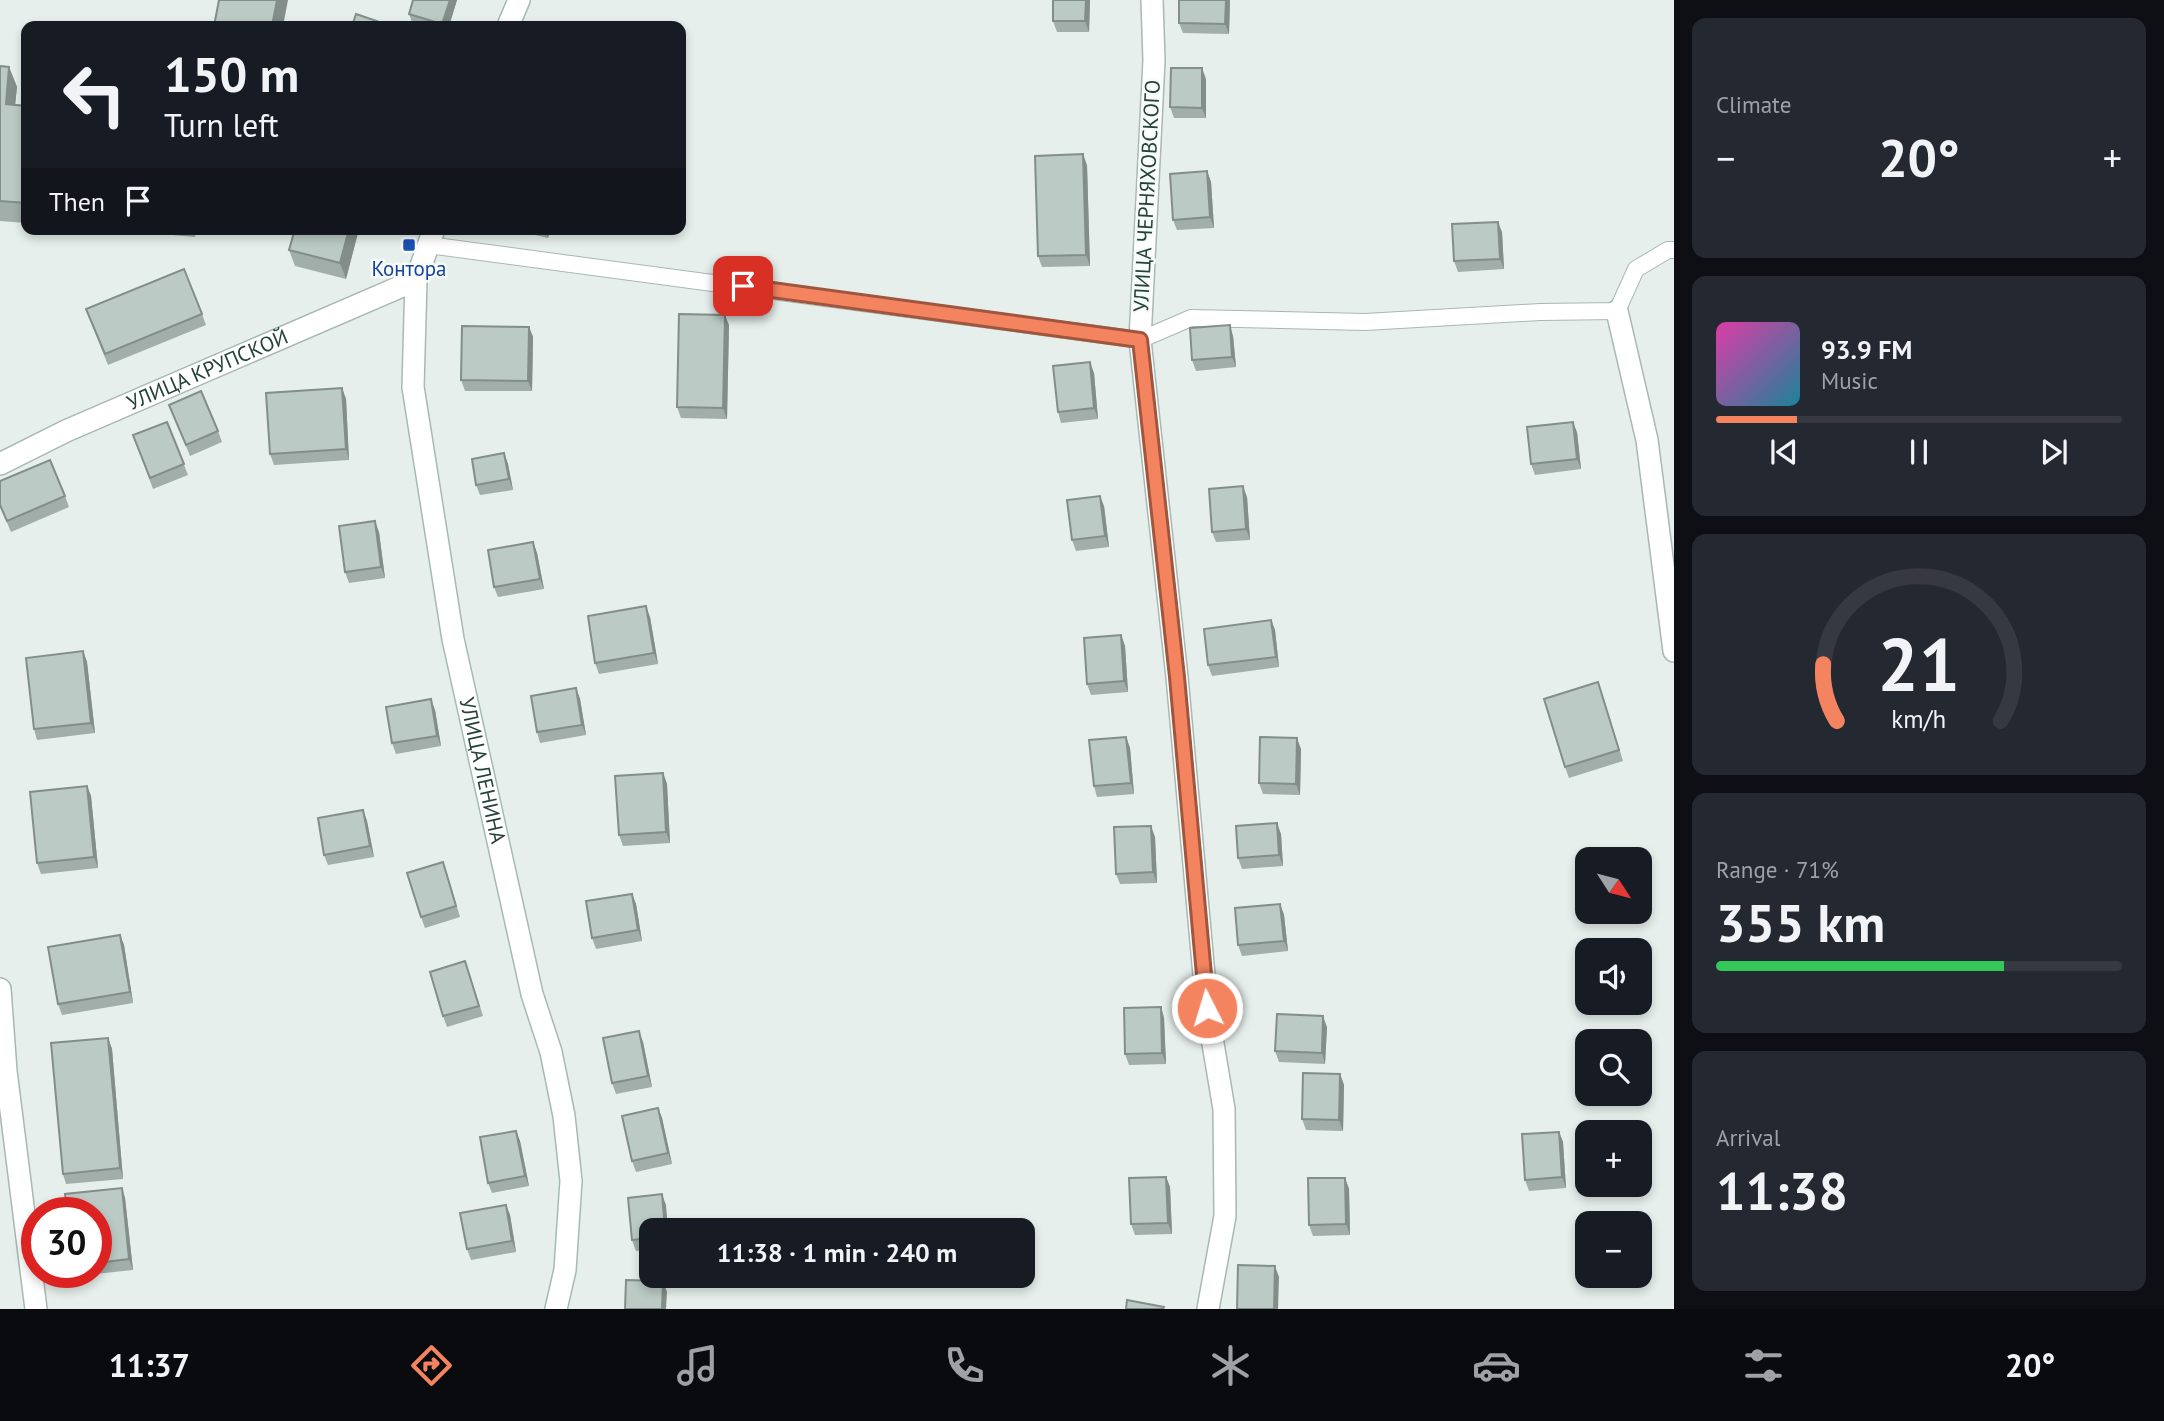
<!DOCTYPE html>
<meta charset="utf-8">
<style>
:root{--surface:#171b24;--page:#242831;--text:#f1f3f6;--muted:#9ea1a6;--line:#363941;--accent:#f4845f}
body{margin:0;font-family:"PT Sans",sans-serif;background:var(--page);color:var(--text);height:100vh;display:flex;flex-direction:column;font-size:26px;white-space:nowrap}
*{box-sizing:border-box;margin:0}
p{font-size:23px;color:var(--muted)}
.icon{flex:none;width:38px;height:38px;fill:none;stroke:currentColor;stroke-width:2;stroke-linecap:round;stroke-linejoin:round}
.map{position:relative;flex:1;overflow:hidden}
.panel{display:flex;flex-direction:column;gap:18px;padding:18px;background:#0d0f14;width:490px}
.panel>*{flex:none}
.guide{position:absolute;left:21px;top:21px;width:665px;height:214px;border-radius:14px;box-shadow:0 4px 10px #0003;background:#171b24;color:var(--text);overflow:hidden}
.needle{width:46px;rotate:126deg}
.controls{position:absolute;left:1575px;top:847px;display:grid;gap:14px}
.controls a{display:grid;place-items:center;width:77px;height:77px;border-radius:14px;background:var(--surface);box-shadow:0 4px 10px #0003;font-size:35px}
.speed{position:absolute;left:21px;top:1197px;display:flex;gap:14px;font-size:35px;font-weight:700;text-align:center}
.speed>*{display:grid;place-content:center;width:91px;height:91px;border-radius:50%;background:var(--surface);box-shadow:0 4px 10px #0003;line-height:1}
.speed .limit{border:10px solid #d22;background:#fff;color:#111}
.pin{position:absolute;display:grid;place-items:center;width:60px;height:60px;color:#fff;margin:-30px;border-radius:14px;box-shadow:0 4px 10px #0006}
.me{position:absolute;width:77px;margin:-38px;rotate:355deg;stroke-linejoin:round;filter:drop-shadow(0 0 5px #0008)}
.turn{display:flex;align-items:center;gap:24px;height:147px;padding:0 28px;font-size:32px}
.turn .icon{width:91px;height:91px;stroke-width:2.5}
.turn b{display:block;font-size:49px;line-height:60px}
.then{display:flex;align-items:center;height:66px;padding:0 28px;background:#0003;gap:14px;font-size:26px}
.big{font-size:52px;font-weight:600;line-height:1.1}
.panel .tile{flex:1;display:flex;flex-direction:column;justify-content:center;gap:10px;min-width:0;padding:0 24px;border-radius:14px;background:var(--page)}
.panel .dial{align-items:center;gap:0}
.dial svg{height:182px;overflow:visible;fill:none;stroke:var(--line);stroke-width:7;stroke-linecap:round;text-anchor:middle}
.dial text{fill:var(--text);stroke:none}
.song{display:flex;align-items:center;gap:21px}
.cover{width:84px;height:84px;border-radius:10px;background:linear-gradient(135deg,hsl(320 70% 55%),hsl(190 70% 35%))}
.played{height:7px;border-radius:4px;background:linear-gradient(90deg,var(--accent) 20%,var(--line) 20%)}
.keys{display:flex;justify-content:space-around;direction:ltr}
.heat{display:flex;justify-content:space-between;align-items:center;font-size:38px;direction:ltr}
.charge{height:10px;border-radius:5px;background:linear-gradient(90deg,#34c759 71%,var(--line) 0)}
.trip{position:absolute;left:639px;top:1218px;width:396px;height:70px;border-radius:14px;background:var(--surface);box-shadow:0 4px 10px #0003;font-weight:600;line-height:70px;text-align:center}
.tab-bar{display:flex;height:112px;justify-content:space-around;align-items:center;background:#090b0e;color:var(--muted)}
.tab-bar .icon{width:49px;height:49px}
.tab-bar .active{color:var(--accent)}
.tab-bar b{font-size:32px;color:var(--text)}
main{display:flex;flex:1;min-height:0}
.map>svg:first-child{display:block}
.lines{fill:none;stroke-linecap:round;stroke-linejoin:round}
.lane-casing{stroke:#a8b8b2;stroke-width:18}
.street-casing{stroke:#a8b8b2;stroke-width:24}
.secondary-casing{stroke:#a4bbb3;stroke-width:24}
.lane{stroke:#fff;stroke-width:16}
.street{stroke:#fff;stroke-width:21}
.secondary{stroke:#fff;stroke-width:21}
.wall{fill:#a1aea9}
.shaded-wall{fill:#838d89}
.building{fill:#bbcac4;stroke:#838d89;stroke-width:2}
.route-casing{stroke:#9f563e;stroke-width:18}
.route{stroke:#f4845f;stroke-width:12}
.transit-dot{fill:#1a4fb4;stroke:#f7fbf9;stroke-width:2.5}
.labels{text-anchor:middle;stroke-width:5;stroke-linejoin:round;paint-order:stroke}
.street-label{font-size:21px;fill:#24423a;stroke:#f7fbf9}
.transit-label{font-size:21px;fill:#164399;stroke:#f7fbf9}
</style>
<main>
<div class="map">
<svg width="1674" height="1309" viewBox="0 0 1674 1309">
<rect width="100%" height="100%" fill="#e6efeb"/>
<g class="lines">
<g class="lane-casing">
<path id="lane" d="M 428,245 L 1140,340 L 1191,318 L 1365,322 L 1540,312 L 1617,311 L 1636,269 L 1668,250 L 1674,250"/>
</g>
<g class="street-casing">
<g id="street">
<path d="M 1152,0 L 1154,60 L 1140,340 L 1177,677 L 1207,1008 L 1224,1109 L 1225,1216 L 1208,1309"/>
<path d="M 1617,311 L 1647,440 L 1674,651"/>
<path id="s1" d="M 0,464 L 66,431 L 416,280"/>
<path d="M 0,989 L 6,1071 L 36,1309"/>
</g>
</g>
<g class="secondary-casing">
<g id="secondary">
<path d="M 508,26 L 519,0"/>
<path id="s2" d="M 434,229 L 416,280 L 413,387 L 453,639 L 532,994 L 551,1052 L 564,1116 L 571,1181 L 565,1270 L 556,1309"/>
</g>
</g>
<use href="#lane" class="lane"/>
<use href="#street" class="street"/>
<use href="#secondary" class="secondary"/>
</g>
<path class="wall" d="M 413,0 L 457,0 L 449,26 L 418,26 L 413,25 L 409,14 Z
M 1090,0 L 1089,32 L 1057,32 L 1053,21 Z
M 1179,0 L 1230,0 L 1229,34 L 1183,33 L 1179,23 Z
M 0,66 L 9,67 L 17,87 L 15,105 L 26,106 L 26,223 L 0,221 Z
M 1206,79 L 1206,118 L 1174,118 L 1170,107 Z
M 1087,165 L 1090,266 L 1042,267 L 1038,256 Z
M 1207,171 L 1211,182 L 1214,228 L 1177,230 L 1173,220 Z
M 104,229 L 196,229 L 195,237 Z
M 359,229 L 346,279 L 295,266 L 289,250 Z
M 510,229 L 550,229 L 548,238 Z
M 1502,232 L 1504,269 L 1458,272 L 1454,261 Z
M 202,314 L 206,325 L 108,365 L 90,320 Z
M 729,325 L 727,419 L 681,418 L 677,407 Z
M 529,327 L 533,337 L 532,391 L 465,391 L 461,380 Z
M 1233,336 L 1236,367 L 1196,371 L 1192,360 Z
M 1094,373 L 1098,419 L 1061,423 L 1058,412 Z
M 342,388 L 346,399 L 349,460 L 274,465 L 270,454 Z
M 169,405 L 218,431 L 222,442 L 190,456 Z
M 167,422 L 188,475 L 153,489 L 133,435 Z
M 1577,432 L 1581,469 L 1535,475 L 1531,464 Z
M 504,453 L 508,464 L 513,490 L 480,495 L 476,485 Z
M 0,481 L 65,496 L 69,507 L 11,532 L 0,506 Z
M 1247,497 L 1250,540 L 1216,542 L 1212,532 Z
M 1104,506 L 1109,547 L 1076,551 L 1072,540 Z
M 379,532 L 385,578 L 349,583 L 345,572 Z
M 533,542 L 537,553 L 544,589 L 498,597 L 494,587 Z
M 650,617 L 658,664 L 599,674 L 595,663 Z
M 1271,620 L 1275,630 L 1279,667 L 1212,676 L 1208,665 Z
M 1121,635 L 1125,646 L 1128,692 L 1091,695 L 1087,684 Z
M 83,651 L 87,662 L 95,733 L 37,740 L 34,729 Z
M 576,688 L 580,699 L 586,735 L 540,743 L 537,732 Z
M 1602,693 L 1623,761 L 1569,778 L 1565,767 Z
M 435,710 L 441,746 L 396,754 L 392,743 Z
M 1126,737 L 1130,748 L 1134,794 L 1097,797 L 1094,786 Z
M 1301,749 L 1300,795 L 1263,794 L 1259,783 Z
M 663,773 L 667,784 L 670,843 L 623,846 L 619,835 Z
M 87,786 L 91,796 L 98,868 L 41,874 L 37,863 Z
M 363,810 L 367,821 L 374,857 L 328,865 L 324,855 Z
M 1281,834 L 1283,866 L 1242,869 L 1238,858 Z
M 1155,837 L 1157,883 L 1120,884 L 1116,874 Z
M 447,873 L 460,917 L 425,928 L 421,917 Z
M 632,894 L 636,904 L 642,941 L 596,949 L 592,938 Z
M 1280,904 L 1284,915 L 1288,951 L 1242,956 L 1238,945 Z
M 120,935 L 124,945 L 133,1003 L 62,1015 L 58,1004 Z
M 469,972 L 483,1016 L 447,1027 L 443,1016 Z
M 1161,1007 L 1164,1018 L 1166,1064 L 1129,1065 L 1125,1054 Z
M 1327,1027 L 1325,1064 L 1279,1062 L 1275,1051 Z
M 108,1038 L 112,1049 L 123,1179 L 66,1184 L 63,1174 Z
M 643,1042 L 652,1087 L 616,1094 L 612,1083 Z
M 1340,1074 L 1344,1085 L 1343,1131 L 1306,1130 L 1302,1119 Z
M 658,1108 L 662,1118 L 672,1164 L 636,1172 L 632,1161 Z
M 516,1131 L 520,1141 L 529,1186 L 492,1193 L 488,1183 Z
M 1559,1132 L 1563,1142 L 1566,1188 L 1529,1191 L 1525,1180 Z
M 1166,1177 L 1170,1187 L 1172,1234 L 1135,1235 L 1131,1224 Z
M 1345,1178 L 1349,1189 L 1350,1235 L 1313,1236 L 1309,1225 Z
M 122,1188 L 125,1198 L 133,1270 L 76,1276 L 75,1272 L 96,1272 L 96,1213 Z
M 506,1205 L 510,1215 L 516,1252 L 471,1260 L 467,1249 Z
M 666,1205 L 651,1230 L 651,1249 L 636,1251 L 632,1240 Z"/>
<path class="shaded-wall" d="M 277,0 L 288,0 L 283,26 L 272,26 Z
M 450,0 L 457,0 L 449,26 L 443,26 L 442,24 Z
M 1086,0 L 1090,0 L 1089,32 L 1085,21 Z
M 1226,0 L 1230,0 L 1229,34 L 1225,24 Z
M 9,67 L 17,87 L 13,125 L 6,104 Z
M 1202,68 L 1206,79 L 1206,118 L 1202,108 Z
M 1083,154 L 1087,165 L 1090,266 L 1086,255 Z
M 1207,171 L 1211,182 L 1214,228 L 1210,217 Z
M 1498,222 L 1502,232 L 1504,269 L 1500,259 Z
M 349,229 L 359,229 L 346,279 L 340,263 Z
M 545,229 L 550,229 L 548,238 Z
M 725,315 L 729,325 L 727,419 L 723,408 Z
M 1230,325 L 1233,336 L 1236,367 L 1232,357 Z
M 529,327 L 533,337 L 532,391 L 528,381 Z
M 1090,362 L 1094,373 L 1098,419 L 1094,408 Z
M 342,388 L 346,399 L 349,460 L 346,449 Z
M 1573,422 L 1577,432 L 1581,469 L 1577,459 Z
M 504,453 L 508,464 L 513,490 L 509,479 Z
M 1243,486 L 1247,497 L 1250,540 L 1246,529 Z
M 1100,496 L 1104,506 L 1109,547 L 1105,536 Z
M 375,521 L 379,532 L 385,578 L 381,567 Z
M 533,542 L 537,553 L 544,589 L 540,579 Z
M 646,606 L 650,617 L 658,664 L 654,653 Z
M 1271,620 L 1275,630 L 1279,667 L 1276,657 Z
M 1121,635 L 1125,646 L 1128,692 L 1124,681 Z
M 83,651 L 87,662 L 95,733 L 91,723 Z
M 576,688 L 580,699 L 586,735 L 582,725 Z
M 431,699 L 435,710 L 441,746 L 437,736 Z
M 1126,737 L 1130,748 L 1134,794 L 1131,783 Z
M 1297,738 L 1301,749 L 1300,795 L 1296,784 Z
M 663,773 L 667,784 L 670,843 L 666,832 Z
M 87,786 L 91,796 L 98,868 L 94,857 Z
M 363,810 L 367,821 L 374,857 L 370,846 Z
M 1277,823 L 1281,834 L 1283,866 L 1279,855 Z
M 1151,826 L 1155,837 L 1157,883 L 1153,872 Z
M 632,894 L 636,904 L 642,941 L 638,930 Z
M 1280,904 L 1284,915 L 1288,951 L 1284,941 Z
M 120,935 L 124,945 L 133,1003 L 130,992 Z
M 1161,1007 L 1164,1018 L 1166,1064 L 1162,1053 Z
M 1323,1016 L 1327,1027 L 1325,1064 L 1322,1053 Z
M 639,1031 L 643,1042 L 652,1087 L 648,1076 Z
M 108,1038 L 112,1049 L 123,1179 L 120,1168 Z
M 1340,1074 L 1344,1085 L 1343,1131 L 1339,1120 Z
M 658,1108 L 662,1118 L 672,1164 L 668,1153 Z
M 516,1131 L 520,1141 L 529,1186 L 525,1176 Z
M 1559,1132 L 1563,1142 L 1566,1188 L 1562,1177 Z
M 1166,1177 L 1170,1187 L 1172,1234 L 1168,1223 Z
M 1345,1178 L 1349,1189 L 1350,1235 L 1346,1224 Z
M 122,1188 L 125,1198 L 133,1270 L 129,1259 Z
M 662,1194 L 666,1205 L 668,1230 L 665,1230 Z
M 506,1205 L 510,1215 L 516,1252 L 512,1241 Z
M 1275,1266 L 1279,1277 L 1278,1309 L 1274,1309 Z
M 663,1281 L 667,1292 L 666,1309 L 662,1309 Z"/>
<path class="building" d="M 219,0 L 277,0 L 272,26 L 214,26 Z
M 413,0 L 450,0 L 442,24 L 409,14 Z
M 1053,0 L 1086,0 L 1085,21 L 1053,21 Z
M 1179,0 L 1226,0 L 1225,24 L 1179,23 Z
M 356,14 L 391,26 L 352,26 Z
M 0,66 L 9,67 L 6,104 L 26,106 L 26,203 L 0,201 Z
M 1171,68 L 1202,68 L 1202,108 L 1170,107 Z
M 1083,154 L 1086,255 L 1038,256 L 1035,156 Z
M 1207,171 L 1210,217 L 1173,220 L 1170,174 Z
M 1498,222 L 1500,259 L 1454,261 L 1452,224 Z
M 295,229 L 349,229 L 340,263 L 289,250 Z
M 184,269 L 202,314 L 105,354 L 86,309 Z
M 679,314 L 725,315 L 723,408 L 677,407 Z
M 1230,325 L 1232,357 L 1192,360 L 1190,328 Z
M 462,326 L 529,327 L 528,381 L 461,380 Z
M 1090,362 L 1094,408 L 1058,412 L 1053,366 Z
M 342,388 L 346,449 L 270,454 L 266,393 Z
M 201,391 L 218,431 L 186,445 L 169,405 Z
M 167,422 L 184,464 L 150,478 L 133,435 Z
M 1573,422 L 1577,459 L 1531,464 L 1527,427 Z
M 504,453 L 509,479 L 476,485 L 472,459 Z
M 50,460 L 65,496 L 7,521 L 0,505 L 0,481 Z
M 1243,486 L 1246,529 L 1212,532 L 1209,489 Z
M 1100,496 L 1105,536 L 1072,540 L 1067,500 Z
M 375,521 L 381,567 L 345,572 L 339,526 Z
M 533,542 L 540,579 L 494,587 L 488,550 Z
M 646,606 L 654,653 L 595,663 L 588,616 Z
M 1271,620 L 1276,657 L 1208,665 L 1204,629 Z
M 1121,635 L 1124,681 L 1087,684 L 1084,638 Z
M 83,651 L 91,723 L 34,729 L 26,658 Z
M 1598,682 L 1619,750 L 1565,767 L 1544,699 Z
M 576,688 L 582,725 L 537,732 L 531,696 Z
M 431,699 L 437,736 L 392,743 L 386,707 Z
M 1126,737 L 1131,783 L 1094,786 L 1089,740 Z
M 1260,737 L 1297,738 L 1296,784 L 1259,783 Z
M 663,773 L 666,832 L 619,835 L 615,776 Z
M 87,786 L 94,857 L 37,863 L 30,792 Z
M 363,810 L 370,846 L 324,855 L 318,818 Z
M 1277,823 L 1279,855 L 1238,858 L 1236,826 Z
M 1151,826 L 1153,872 L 1116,874 L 1114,827 Z
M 443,862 L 456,906 L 421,917 L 407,873 Z
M 632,894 L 638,930 L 592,938 L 586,901 Z
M 1280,904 L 1284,941 L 1238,945 L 1235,908 Z
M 120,935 L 130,992 L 58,1004 L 48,947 Z
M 465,961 L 479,1006 L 443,1016 L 430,972 Z
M 1161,1007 L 1162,1053 L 1125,1054 L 1124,1008 Z
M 1277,1014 L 1323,1016 L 1322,1053 L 1275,1051 Z
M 639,1031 L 648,1076 L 612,1083 L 603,1038 Z
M 108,1038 L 120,1168 L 63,1174 L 51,1043 Z
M 1303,1073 L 1340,1074 L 1339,1120 L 1302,1119 Z
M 658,1108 L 668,1153 L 632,1161 L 622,1116 Z
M 516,1131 L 525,1176 L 488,1183 L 480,1137 Z
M 1559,1132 L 1562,1177 L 1525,1180 L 1522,1134 Z
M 1166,1177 L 1168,1223 L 1131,1224 L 1129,1178 Z
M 1308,1178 L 1345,1178 L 1346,1224 L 1309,1225 Z
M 122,1188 L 129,1259 L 96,1263 L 96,1213 L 67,1213 L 65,1194 Z
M 662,1194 L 665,1230 L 651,1230 L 651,1238 L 632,1240 L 628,1198 Z
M 506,1205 L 512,1241 L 467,1249 L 460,1213 Z
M 1238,1265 L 1275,1266 L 1274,1309 L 1237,1309 Z
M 626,1280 L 663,1281 L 662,1309 L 625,1309 Z
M 1127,1300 L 1164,1307 L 1163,1309 L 1126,1309 Z"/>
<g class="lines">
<g class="route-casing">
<path id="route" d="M 743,286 L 1140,340 L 1177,677 L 1207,1008"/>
</g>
<use href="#route" class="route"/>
</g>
<rect class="transit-dot" x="402" y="238" width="14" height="14" rx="3.5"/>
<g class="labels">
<g class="street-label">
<text transform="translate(1147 196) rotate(-87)" y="7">УЛИЦА ЧЕРНЯХОВСКОГО</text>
<text dy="7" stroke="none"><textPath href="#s1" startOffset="228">УЛИЦА КРУПСКОЙ</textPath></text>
<text dy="7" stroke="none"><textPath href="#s2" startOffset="551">УЛИЦА ЛЕНИНА</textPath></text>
</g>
<g class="transit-label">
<text x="409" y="276">Контора</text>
</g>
</g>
</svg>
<div class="controls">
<a><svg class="needle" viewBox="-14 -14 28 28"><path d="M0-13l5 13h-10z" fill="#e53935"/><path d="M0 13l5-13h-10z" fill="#9ea1a6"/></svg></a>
<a><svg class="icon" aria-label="sound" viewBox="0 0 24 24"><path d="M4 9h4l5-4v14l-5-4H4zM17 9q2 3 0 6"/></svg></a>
<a><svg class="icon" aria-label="search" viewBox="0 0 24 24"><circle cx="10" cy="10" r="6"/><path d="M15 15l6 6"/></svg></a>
<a>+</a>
<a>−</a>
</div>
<div class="speed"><div class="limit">30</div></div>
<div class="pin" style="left:743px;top:286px;background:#d93025"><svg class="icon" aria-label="arrive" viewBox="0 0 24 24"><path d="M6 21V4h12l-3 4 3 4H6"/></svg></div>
<svg class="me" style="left:1207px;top:1008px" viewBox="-20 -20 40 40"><circle r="17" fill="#f4845f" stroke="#fff" stroke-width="3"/><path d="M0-11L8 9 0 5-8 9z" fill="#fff"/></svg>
<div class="trip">11:38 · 1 min · 240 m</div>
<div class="guide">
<div class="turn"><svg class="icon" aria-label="left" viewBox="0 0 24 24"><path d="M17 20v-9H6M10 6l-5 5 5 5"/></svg><div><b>150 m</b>Turn left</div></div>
<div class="then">Then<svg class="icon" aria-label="arrive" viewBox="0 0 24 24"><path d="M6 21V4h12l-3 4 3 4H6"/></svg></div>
</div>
</div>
<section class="panel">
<div class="tile"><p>Climate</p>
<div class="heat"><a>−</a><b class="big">20°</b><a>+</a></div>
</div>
<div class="tile">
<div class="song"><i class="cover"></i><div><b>93.9 FM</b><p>Music</p></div></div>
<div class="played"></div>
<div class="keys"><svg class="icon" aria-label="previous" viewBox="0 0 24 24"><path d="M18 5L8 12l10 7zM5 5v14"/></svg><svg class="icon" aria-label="pause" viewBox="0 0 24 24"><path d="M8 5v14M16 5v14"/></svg><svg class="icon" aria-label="next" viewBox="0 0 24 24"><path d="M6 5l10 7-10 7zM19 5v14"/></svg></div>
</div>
<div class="tile dial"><svg viewBox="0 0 100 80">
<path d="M14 69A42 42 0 1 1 86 69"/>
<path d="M14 69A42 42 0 0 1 8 44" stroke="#f4845f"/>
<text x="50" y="56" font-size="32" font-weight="700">21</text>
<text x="50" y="72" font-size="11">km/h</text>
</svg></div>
<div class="tile"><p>Range · 71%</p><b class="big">355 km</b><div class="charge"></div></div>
<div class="tile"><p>Arrival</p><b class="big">11:38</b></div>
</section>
</main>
<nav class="tab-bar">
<b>11:37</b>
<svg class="icon active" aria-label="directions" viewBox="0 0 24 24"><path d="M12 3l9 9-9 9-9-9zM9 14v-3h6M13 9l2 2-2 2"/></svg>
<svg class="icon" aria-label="music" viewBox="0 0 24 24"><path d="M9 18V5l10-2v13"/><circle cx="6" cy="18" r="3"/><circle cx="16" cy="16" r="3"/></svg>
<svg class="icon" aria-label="phone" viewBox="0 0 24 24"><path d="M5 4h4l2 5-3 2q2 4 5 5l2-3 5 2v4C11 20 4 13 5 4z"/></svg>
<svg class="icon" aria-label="climate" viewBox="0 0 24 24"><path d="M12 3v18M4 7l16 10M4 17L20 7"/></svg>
<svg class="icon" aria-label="car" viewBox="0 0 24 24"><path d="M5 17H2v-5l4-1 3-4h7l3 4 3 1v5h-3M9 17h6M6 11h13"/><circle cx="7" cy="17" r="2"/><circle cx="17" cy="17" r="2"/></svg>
<svg class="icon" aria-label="filters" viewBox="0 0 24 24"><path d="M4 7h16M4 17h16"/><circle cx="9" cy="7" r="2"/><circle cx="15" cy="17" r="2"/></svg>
<b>20°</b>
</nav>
